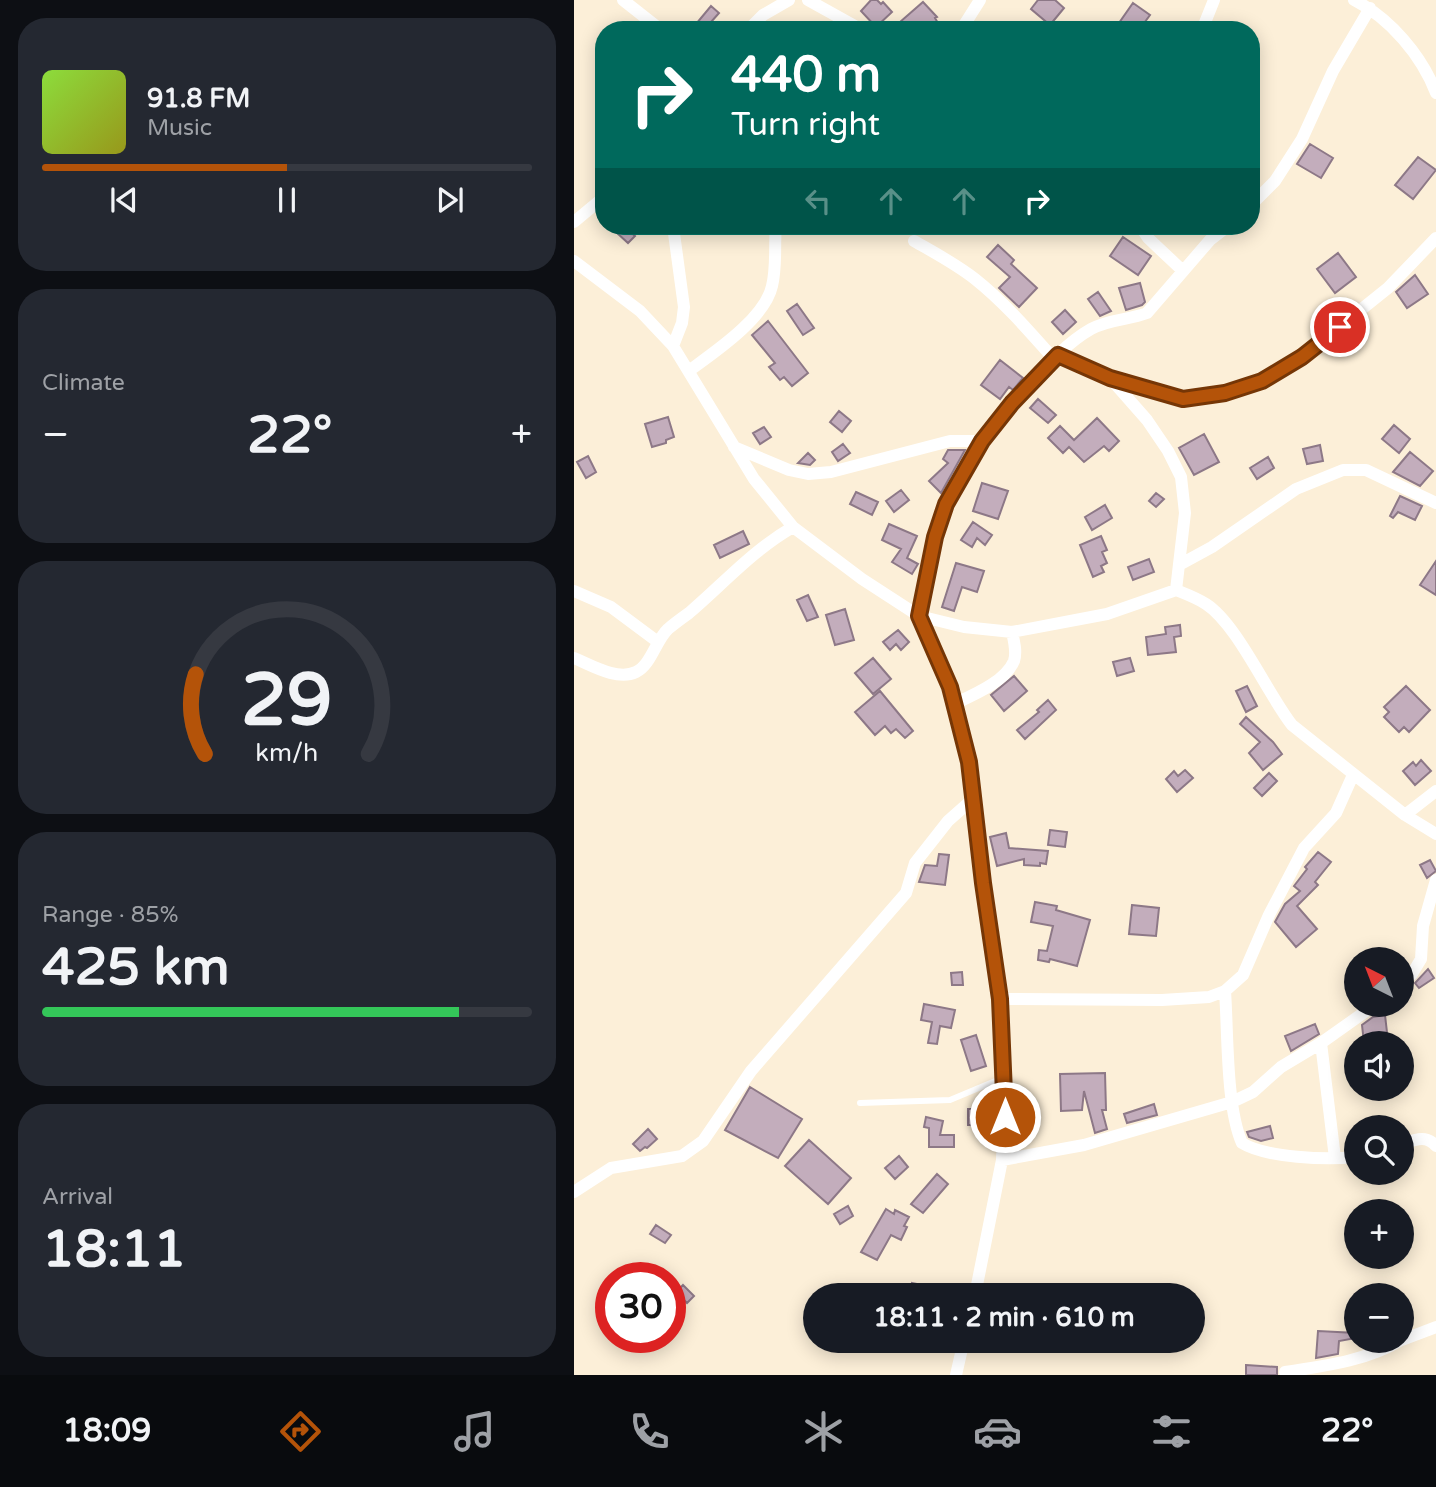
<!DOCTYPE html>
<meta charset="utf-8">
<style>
:root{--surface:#171b24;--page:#242831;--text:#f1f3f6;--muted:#9ea1a6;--line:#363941;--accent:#b45309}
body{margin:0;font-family:"Varela Round",sans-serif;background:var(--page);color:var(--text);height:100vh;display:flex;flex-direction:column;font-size:26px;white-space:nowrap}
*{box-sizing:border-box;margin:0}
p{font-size:23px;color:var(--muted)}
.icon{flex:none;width:38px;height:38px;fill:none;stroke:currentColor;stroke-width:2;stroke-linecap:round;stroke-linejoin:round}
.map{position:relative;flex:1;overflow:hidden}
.side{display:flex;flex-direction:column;gap:18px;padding:18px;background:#0d0f14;width:574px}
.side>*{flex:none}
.hud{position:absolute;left:21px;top:21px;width:665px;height:214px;border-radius:28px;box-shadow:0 4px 18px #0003;background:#00695c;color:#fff;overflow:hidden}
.needle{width:46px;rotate:318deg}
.fabs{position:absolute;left:770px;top:947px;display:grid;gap:14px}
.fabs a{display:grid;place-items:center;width:70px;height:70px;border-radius:50%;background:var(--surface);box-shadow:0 4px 18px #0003;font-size:35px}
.speed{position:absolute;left:21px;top:1262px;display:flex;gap:14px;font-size:35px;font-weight:700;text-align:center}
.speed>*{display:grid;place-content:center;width:91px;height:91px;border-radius:50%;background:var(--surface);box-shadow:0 4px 18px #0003;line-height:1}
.speed .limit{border:10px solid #d22;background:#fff;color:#111}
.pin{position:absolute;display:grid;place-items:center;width:60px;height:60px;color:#fff;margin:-30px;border:4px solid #fff;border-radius:50%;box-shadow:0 2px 7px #0007}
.me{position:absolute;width:77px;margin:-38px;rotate:0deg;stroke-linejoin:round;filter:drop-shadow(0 0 5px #0008)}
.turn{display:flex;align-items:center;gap:24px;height:147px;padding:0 21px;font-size:32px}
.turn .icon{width:91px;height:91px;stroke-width:2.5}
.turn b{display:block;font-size:49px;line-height:60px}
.lanes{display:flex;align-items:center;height:66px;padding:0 21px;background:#0003;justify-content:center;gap:35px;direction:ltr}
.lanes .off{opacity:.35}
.big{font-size:52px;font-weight:700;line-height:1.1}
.side .card{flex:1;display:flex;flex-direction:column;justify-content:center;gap:10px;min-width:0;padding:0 24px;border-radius:28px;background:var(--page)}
.side .dial{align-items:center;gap:0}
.dial svg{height:182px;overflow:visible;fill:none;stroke:var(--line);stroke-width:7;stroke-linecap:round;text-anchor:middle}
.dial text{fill:var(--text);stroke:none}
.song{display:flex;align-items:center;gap:21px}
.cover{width:84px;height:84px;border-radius:10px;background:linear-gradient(135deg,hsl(90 70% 55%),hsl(60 70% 35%))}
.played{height:7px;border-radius:4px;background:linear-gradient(90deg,var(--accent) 50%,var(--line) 50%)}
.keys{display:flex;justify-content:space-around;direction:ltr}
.heat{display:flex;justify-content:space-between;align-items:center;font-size:38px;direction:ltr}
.charge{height:10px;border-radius:5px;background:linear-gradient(90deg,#34c759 85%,var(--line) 0)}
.trip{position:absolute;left:229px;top:1283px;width:402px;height:70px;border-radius:35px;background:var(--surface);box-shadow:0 4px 18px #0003;font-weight:700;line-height:70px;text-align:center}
.dock{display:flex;height:112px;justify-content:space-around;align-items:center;background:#090b0e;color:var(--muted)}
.dock .icon{width:49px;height:49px}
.dock .selected{color:var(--accent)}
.dock b{font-size:32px;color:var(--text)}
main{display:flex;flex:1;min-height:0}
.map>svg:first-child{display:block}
.building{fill:#c3adbc;stroke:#8d7887;stroke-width:2}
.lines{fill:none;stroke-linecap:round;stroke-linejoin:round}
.lane{stroke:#fff;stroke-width:6}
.street{stroke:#fff;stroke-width:12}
.route-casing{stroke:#753606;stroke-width:18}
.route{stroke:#b45309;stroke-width:12}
</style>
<main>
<section class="side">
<div class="card">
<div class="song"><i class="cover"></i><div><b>91.8 FM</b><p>Music</p></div></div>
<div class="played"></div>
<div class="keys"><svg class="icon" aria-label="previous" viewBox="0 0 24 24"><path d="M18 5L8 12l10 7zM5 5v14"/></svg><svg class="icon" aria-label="pause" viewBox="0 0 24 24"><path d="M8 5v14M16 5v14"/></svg><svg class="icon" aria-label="next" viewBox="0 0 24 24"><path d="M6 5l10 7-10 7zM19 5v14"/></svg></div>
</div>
<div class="card"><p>Climate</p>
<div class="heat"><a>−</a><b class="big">22°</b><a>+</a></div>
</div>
<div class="card dial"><svg viewBox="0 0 100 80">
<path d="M14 69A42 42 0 1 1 86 69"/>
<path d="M14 69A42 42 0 0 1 10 34" stroke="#b45309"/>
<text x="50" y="56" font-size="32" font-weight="700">29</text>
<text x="50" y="72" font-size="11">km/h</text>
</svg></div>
<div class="card"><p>Range · 85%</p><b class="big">425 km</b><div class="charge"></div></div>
<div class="card"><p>Arrival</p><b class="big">18:11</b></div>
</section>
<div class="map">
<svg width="862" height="1375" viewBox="0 0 862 1375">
<rect width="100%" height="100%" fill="#fcefd8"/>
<path class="building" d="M 297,0 L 303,0 L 307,4 L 309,2 L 318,12 L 302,27 L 287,11 Z
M 464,0 L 481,0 L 490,8 L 476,25 L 457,9 Z
M 349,2 L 363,17 L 361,18 L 368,30 L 334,30 L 326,22 Z
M 559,3 L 576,15 L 565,30 L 556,30 L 545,23 Z
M 137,6 L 145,13 L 130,30 L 117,30 Z
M 736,144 L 759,158 L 747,178 L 723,164 Z
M 844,157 L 862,170 L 839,199 L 821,185 Z
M 50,226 L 61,236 L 54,243 L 43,233 Z
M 549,237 L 577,256 L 564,275 L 536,256 Z
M 424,245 L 440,260 L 437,264 L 463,288 L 445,307 L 425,288 L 436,277 L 413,257 Z
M 764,253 L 782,277 L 761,293 L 743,269 Z
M 841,275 L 854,294 L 833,308 L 822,292 Z
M 566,283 L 571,302 L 568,305 L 552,310 L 545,288 Z
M 524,292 L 537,311 L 526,316 L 514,299 Z
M 223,304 L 240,328 L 229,335 L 213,311 Z
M 491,310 L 502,322 L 489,334 L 478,322 Z
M 194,321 L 234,373 L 218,386 L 210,377 L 206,380 L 195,367 L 201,363 L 178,335 Z
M 426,360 L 449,378 L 439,390 L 435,387 L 426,399 L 407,385 Z
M 464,399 L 482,415 L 474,423 L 456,408 Z
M 265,411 L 277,421 L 268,432 L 256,422 Z
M 94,417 L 100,437 L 92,440 L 92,443 L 78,447 L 71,424 Z
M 523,418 L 545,441 L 535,451 L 530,446 L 510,462 L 495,447 L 489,453 L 474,438 L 486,426 L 500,440 Z
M 820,425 L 836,439 L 825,453 L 808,439 Z
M 190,427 L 197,437 L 186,444 L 179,433 Z
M 630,434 L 645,462 L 620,475 L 605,448 Z
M 269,444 L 276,453 L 264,461 L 258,452 Z
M 746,445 L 749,461 L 733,464 L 729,449 Z
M 374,450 L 391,450 L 367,493 L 355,481 L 374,463 L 369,459 Z
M 836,452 L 859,471 L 846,486 L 819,472 Z
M 234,453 L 241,460 L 236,465 L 224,463 Z
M 14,456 L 22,472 L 12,478 L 3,462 Z
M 694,457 L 700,468 L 683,479 L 676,468 Z
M 408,483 L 434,491 L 424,519 L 399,511 Z
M 327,490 L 335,500 L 320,512 L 312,501 Z
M 282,492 L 304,502 L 298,515 L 276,504 Z
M 582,493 L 590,499 L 582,507 L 575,501 Z
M 826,496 L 848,506 L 841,520 L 824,512 L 819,518 L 816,516 Z
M 531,505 L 538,518 L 518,530 L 511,517 Z
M 399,522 L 418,535 L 411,545 L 403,538 L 398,547 L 387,540 Z
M 315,524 L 343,536 L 333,558 L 344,564 L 338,574 L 318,562 L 327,549 L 308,540 Z
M 169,531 L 175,544 L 146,558 L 140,545 Z
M 527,536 L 533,550 L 528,552 L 533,563 L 527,566 L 530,572 L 519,577 L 506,545 Z
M 575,559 L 580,572 L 559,580 L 554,567 Z
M 862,561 L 862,595 L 846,585 Z
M 382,563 L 410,571 L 403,592 L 388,587 L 380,611 L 368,607 Z
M 234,595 L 244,617 L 233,621 L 223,600 Z
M 271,609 L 280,640 L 261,645 L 252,615 Z
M 606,625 L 607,636 L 600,637 L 602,652 L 574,655 L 572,637 L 592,634 L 591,627 Z
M 324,630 L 335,642 L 327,650 L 322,644 L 316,650 L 309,642 Z
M 299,658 L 317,679 L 299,694 L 281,673 Z
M 556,658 L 560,671 L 543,676 L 539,662 Z
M 440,676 L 453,691 L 430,711 L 417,695 Z
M 673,686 L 683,706 L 672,712 L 662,691 Z
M 832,686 L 856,710 L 835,732 L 830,727 L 825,732 L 810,717 L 815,712 L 810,707 Z
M 306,691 L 339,731 L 331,738 L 322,729 L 317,733 L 311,726 L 301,735 L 281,712 Z
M 474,700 L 482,710 L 451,739 L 443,730 L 465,712 L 463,710 Z
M 672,717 L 699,742 L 708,754 L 689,770 L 675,753 L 686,742 L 666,724 Z
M 847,760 L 857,771 L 841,785 L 829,771 L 839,762 L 842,766 Z
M 611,770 L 619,778 L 603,792 L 592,779 L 600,771 L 604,776 Z
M 695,773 L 703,781 L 688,796 L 680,788 Z
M 476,830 L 493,832 L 491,847 L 474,845 Z
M 432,833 L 435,848 L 474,851 L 472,864 L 466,863 L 466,866 L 450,865 L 450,859 L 423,866 L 416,837 Z
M 744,852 L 757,862 L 741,882 L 744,885 L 723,906 L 743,929 L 722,947 L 701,922 L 711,904 L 726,891 L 720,886 L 733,869 L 731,867 Z
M 365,854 L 375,855 L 371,885 L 345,882 L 351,865 L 363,866 Z
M 856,860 L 862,871 L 853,878 L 846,865 Z
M 461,902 L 483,906 L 482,910 L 516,920 L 503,966 L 476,959 L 475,962 L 464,960 L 465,950 L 473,951 L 479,926 L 457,922 Z
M 558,905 L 585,908 L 582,936 L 555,934 Z
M 854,969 L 860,978 L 845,988 L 841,983 Z
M 388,972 L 389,985 L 378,985 L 377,973 Z
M 350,1004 L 381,1010 L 377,1028 L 366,1026 L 363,1044 L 354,1043 L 358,1022 L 347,1020 Z
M 811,1015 L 814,1041 L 790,1043 L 788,1025 L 799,1017 Z
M 741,1024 L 745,1034 L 717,1051 L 711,1036 Z
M 402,1035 L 412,1066 L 397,1071 L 387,1040 Z
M 531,1073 L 532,1110 L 528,1110 L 533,1129 L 521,1133 L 510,1091 L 508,1110 L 487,1111 L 486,1074 Z
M 176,1087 L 228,1119 L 204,1158 L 151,1130 Z
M 580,1104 L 583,1115 L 553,1123 L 550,1114 Z
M 394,1109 L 413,1109 L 413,1125 L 394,1125 Z
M 352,1117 L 369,1121 L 366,1135 L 380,1135 L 380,1147 L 355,1147 L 355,1128 L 350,1127 Z
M 696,1126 L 699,1138 L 687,1141 L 675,1137 L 673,1132 Z
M 74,1129 L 83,1139 L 73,1148 L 71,1147 L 66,1151 L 59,1144 Z
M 235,1140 L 277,1178 L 254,1204 L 211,1166 Z
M 325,1156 L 334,1167 L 321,1179 L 311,1168 Z
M 363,1174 L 374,1184 L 349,1213 L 337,1204 Z
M 274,1206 L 279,1216 L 266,1224 L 260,1214 Z
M 312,1209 L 320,1214 L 321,1210 L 335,1217 L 330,1226 L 333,1227 L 327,1240 L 317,1235 L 303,1260 L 287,1252 Z
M 82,1225 L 97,1235 L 91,1243 L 76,1234 Z
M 338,1283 L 348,1285 L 346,1295 L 337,1295 Z
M 109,1285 L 120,1296 L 113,1303 L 102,1292 Z
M 744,1331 L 782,1333 L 782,1338 L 765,1341 L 764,1354 L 742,1358 Z
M 672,1365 L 703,1367 L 703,1375 L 672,1375 Z"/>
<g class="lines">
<path class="lane" d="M 286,1103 L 376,1100 L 431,1077"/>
<path class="street" d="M 49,0 L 87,30
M 234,0 L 288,30
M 780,0 C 816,18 848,56 862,93
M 174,30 L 189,15 L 215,0
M 387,30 L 406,0
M 628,30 L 640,0
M 677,205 L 701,181 L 728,139 L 759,71 L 796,8
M 0,222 L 30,197
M 99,226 L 110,307 L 108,323 L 99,346
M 566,226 L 574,238 L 609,271
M 654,226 L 636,240 L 573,313 C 555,320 535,319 517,329 C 494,342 474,364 457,383 C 423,418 390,460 371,506 C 358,541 351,579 345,616 L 390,627 L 438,632 L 533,614 L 602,590 C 612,594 623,598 632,604 C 663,624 693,693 718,725 L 831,815 L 862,834
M 340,241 C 361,253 382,264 401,279 C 430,302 455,331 479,358
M 0,261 L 66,311 L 99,346 L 180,479 L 219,527 L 288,579 L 345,616 L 376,687 L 395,762 L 409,883 L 427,999 L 431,1077 L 428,1160 L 401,1295
M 484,355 L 536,378 L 573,420 L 594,451 L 607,477 L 611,513 L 602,590
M 116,370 C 142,351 191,318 198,286 C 203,266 200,246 202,226
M 536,378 L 609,399 L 651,393 L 688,381 L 728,357 L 814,288 L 862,238
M 160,447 L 215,470 L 234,474 L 257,472 L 376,441 L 408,441
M 605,565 L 638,547 L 722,489 L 769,470 L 792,470 L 862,503
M 0,591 L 37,607 L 84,642
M 0,658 C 17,665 43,681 62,672 C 77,665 82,640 94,629 C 101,623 108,618 115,613 C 150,583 179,550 219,527
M 380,704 C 399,695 431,682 440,661 C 443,652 440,641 438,632
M 831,815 L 862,791
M 828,983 L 838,974 L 847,959 L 849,926 L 862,880
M 651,991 C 654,1032 652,1107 668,1143 C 692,1158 753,1160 782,1157
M 427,999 L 588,1000 L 635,997 L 651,991 L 669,975 L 695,915 L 730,848 L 762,813 L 779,775
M 747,1043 L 761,1158
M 828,1144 C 840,1140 852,1134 862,1146
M 428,1160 L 510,1145 L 658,1102 L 679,1092 L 707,1067 L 747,1043 L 802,1004
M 0,1192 L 37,1168 L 108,1156 L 129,1141 L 177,1071 L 332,893 L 341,863 L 374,821 L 400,798
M 828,1340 L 862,1327
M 711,1372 C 750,1366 792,1361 827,1340
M 382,1375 L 390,1340"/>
</g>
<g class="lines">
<g class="route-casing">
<path id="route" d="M 431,1117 L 426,999 L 409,883 L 395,762 L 376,687 L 345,616 L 361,537 L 372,504 L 408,441 L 438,403 L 484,355 L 536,378 L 609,399 L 651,393 L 688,381 L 728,357 L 766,327"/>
</g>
<use href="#route" class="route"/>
</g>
</svg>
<div class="fabs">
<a><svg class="needle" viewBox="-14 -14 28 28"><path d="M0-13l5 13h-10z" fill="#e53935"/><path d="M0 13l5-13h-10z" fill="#9ea1a6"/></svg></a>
<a><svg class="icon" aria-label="sound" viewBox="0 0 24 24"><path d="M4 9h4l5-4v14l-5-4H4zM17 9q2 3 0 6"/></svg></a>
<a><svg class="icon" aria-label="search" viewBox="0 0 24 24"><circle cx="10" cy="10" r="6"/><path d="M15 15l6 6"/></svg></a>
<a>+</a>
<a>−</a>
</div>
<div class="speed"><div class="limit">30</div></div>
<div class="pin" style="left:766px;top:327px;background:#d93025"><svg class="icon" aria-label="arrive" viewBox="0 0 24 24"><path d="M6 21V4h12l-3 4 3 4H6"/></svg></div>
<svg class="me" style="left:431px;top:1117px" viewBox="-20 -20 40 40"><circle r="17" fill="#b45309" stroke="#fff" stroke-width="3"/><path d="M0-11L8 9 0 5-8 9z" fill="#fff"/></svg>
<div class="trip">18:11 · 2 min · 610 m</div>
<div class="hud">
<div class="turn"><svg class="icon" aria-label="right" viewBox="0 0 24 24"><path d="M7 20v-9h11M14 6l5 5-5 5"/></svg><div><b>440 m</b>Turn right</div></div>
<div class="lanes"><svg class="icon off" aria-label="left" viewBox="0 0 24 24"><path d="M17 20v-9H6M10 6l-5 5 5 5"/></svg><svg class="icon off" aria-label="ahead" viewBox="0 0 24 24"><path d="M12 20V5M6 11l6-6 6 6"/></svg><svg class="icon off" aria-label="ahead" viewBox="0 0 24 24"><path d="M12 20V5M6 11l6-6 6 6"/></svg><svg class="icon" aria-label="right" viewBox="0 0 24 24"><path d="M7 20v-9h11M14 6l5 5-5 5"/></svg></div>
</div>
</div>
</main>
<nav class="dock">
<b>18:09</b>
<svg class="icon selected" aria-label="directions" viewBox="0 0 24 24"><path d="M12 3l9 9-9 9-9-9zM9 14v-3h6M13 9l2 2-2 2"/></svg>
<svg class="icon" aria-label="music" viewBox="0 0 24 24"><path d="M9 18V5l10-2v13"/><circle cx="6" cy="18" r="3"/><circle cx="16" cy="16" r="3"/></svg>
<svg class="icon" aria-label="phone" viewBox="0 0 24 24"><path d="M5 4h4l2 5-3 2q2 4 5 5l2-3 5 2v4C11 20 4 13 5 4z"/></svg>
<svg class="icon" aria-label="climate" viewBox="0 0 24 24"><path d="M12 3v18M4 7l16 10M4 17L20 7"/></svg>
<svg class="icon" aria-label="car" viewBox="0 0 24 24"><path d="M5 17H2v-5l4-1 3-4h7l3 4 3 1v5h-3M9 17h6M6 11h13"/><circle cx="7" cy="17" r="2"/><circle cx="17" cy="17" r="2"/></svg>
<svg class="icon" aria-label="filters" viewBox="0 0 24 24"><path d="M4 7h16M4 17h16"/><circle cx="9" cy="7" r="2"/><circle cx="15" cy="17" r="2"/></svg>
<b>22°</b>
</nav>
